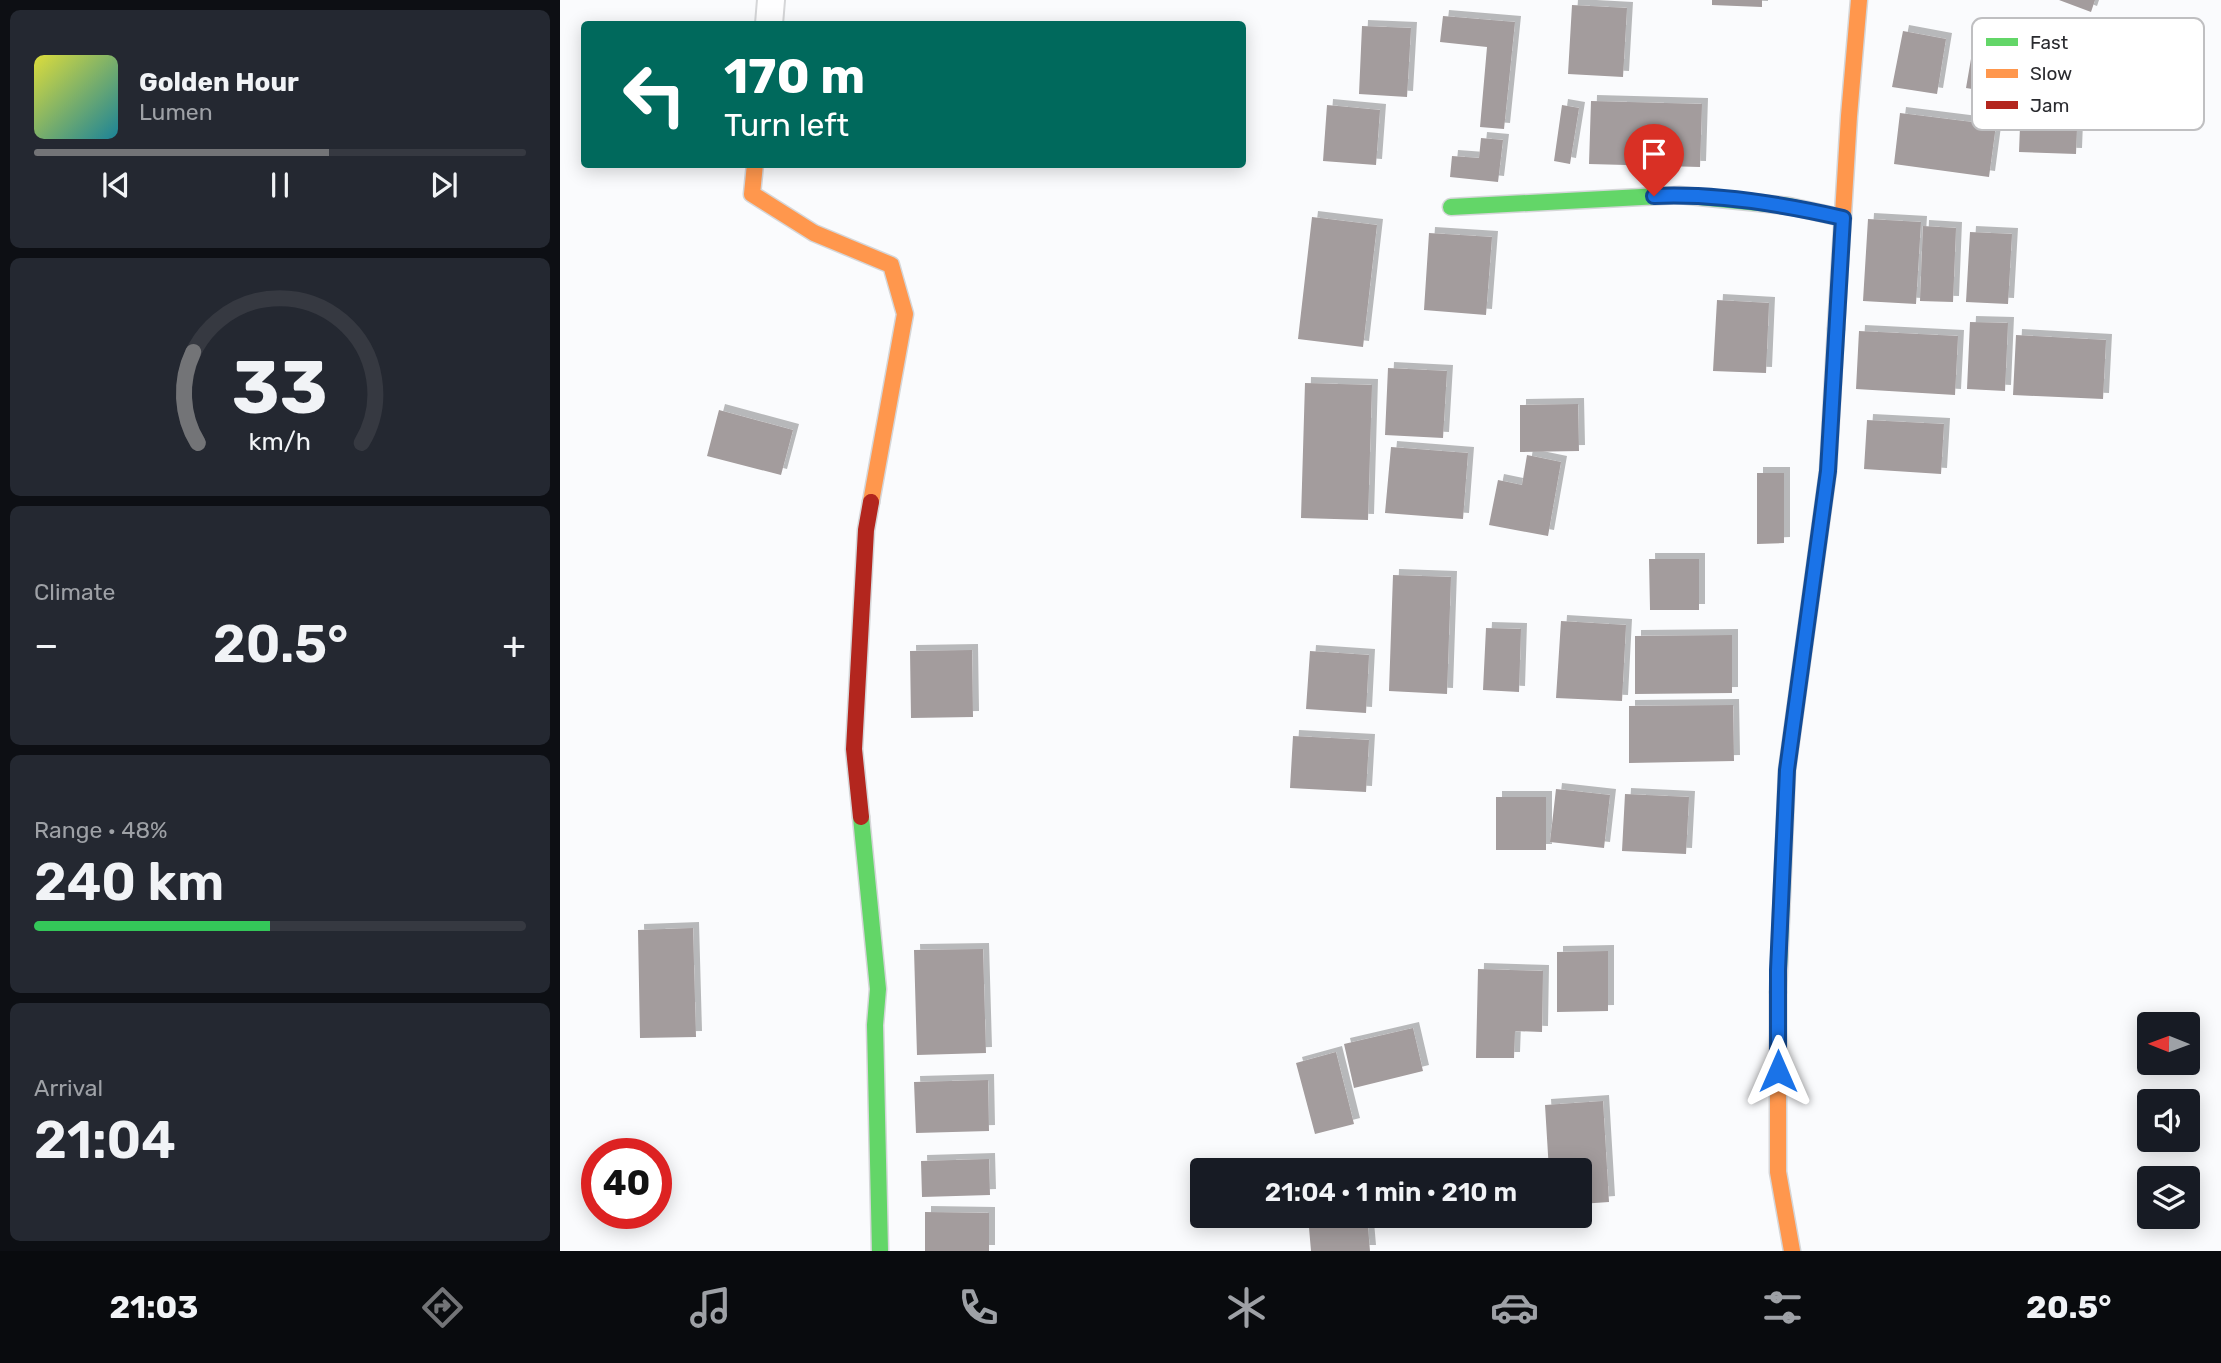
<!DOCTYPE html>
<meta charset="utf-8">
<style>
:root{--surface:#171b24;--page:#242831;--text:#f1f3f6;--muted:#9ea1a6;--line:#363941;--accent:#737477}
body{margin:0;font-family:Rubik,sans-serif;background:var(--page);color:var(--text);height:100vh;display:flex;flex-direction:column;font-size:26px;white-space:nowrap}
*{box-sizing:border-box;margin:0}
p{font-size:23px;color:var(--muted)}
.icon{flex:none;width:38px;height:38px;fill:none;stroke:currentColor;stroke-width:2;stroke-linecap:round;stroke-linejoin:round}
.map{position:relative;flex:1;overflow:hidden}
.details{display:flex;flex-direction:column;gap:10px;padding:10px;background:#0d0f14;width:560px}
.details>*{flex:none}
.top-card{position:absolute;left:21px;top:21px;width:665px;height:147px;border-radius:7px;box-shadow:0 4px 18px #0003;background:#00695c;color:#fff;overflow:hidden}
.needle{width:46px;rotate:271deg}
.tools{position:absolute;left:1577px;top:1012px;display:grid;gap:14px}
.tools a{display:grid;place-items:center;width:63px;height:63px;border-radius:7px;background:var(--surface);box-shadow:0 4px 18px #0003;font-size:35px}
.speed{position:absolute;left:21px;top:1138px;display:flex;gap:14px;font-size:35px;font-weight:700;text-align:center}
.speed>*{display:grid;place-content:center;width:91px;height:91px;border-radius:50%;background:var(--surface);box-shadow:0 4px 18px #0003;line-height:1}
.speed .limit{border:10px solid #d22;background:#fff;color:#111}
.pin{position:absolute;display:grid;place-items:center;width:60px;height:60px;color:#fff;margin:-72px -30px;border-radius:50% 50% 50% 0;rotate:-45deg;box-shadow:0 0 7px #0007}
.pin .icon{rotate:45deg}
.me{position:absolute;width:77px;margin:-38px;rotate:0deg;stroke-linejoin:round;filter:drop-shadow(0 0 5px #0008)}
.turn{display:flex;align-items:center;gap:24px;height:147px;padding:0 28px;font-size:32px}
.turn .icon{width:91px;height:91px;stroke-width:2.5}
.turn b{display:block;font-size:49px;line-height:60px}
.big{font-size:52px;font-weight:600;line-height:1.1}
.details .tile{flex:1;display:flex;flex-direction:column;justify-content:center;gap:10px;min-width:0;padding:0 24px;border-radius:10px;background:var(--page)}
.details .dial{align-items:center;gap:0}
.dial svg{height:182px;overflow:visible;fill:none;stroke:var(--line);stroke-width:7;stroke-linecap:round;text-anchor:middle}
.dial text{fill:var(--text);stroke:none}
.song{display:flex;align-items:center;gap:21px}
.cover{width:84px;height:84px;border-radius:10px;background:linear-gradient(135deg,hsl(60 70% 55%),hsl(190 70% 35%))}
.played{height:7px;border-radius:4px;background:linear-gradient(90deg,var(--accent) 60%,var(--line) 60%)}
.keys{display:flex;justify-content:space-around;direction:ltr}
.heat{display:flex;justify-content:space-between;align-items:center;font-size:38px;direction:ltr}
.charge{height:10px;border-radius:5px;background:linear-gradient(90deg,#34c759 48%,var(--line) 0)}
.trip{position:absolute;left:630px;top:1158px;width:402px;height:70px;border-radius:7px;background:var(--surface);box-shadow:0 4px 18px #0003;font-weight:600;line-height:70px;text-align:center}
.tab-bar{display:flex;height:112px;justify-content:space-around;align-items:center;background:#090b0e;color:var(--muted)}
.tab-bar .icon{width:49px;height:49px}
.tab-bar .selected{color:var(--accent)}
.tab-bar b{font-size:32px;color:var(--text)}
main{display:flex;flex:1;min-height:0}
.map>svg:first-child{display:block}
.building{fill:#a39c9d;filter:url(#shadow)}
.lines{fill:none;stroke-linecap:round;stroke-linejoin:round}
.street-casing{stroke:#d5d6d8;stroke-width:30}
.fast-casing{stroke:#d5d6d8;stroke-width:19}
.slow-casing{stroke:#d5d6d8;stroke-width:19}
.jam-casing{stroke:#d5d6d8;stroke-width:19}
.street{stroke:#fefeff;stroke-width:26}
.fast{stroke:#63d668;stroke-width:16}
.slow{stroke:#ff974d;stroke-width:16}
.jam{stroke:#b3261e;stroke-width:16}
.route-casing{stroke:#114b97;stroke-width:18}
.route{stroke:#1a73e8;stroke-width:12}
.key{fill:#fff;stroke:#bfbfc1;stroke-width:2}
.key-label{font-size:19px;fill:#2a2b2f}
</style>
<main>
<section class="details">
<div class="tile">
<div class="song"><i class="cover"></i><div><b>Golden Hour</b><p>Lumen</p></div></div>
<div class="played"></div>
<div class="keys"><svg class="icon" aria-label="previous" viewBox="0 0 24 24"><path d="M18 5L8 12l10 7zM5 5v14"/></svg><svg class="icon" aria-label="pause" viewBox="0 0 24 24"><path d="M8 5v14M16 5v14"/></svg><svg class="icon" aria-label="next" viewBox="0 0 24 24"><path d="M6 5l10 7-10 7zM19 5v14"/></svg></div>
</div>
<div class="tile dial"><svg viewBox="0 0 100 80">
<path d="M14 69A42 42 0 1 1 86 69"/>
<path d="M14 69A42 42 0 0 1 12 29" stroke="#737477"/>
<text x="50" y="56" font-size="32" font-weight="700">33</text>
<text x="50" y="72" font-size="11">km/h</text>
</svg></div>
<div class="tile"><p>Climate</p>
<div class="heat"><a>−</a><b class="big">20.5°</b><a>+</a></div>
</div>
<div class="tile"><p>Range · 48%</p><b class="big">240 km</b><div class="charge"></div></div>
<div class="tile"><p>Arrival</p><b class="big">21:04</b></div>
</section>
<div class="map">
<svg width="1661" height="1251" viewBox="0 0 1661 1251">
<defs>
<filter id="shadow"><feDropShadow dx="6" dy="-6" stdDeviation="0" flood-color="#0004"/></filter>
</defs>
<rect width="100%" height="100%" fill="#fafbfd"/>
<path class="building" d="M 1152,0 L 1202,0 L 1202,7 L 1152,5 Z
M 1499,0 L 1535,0 L 1531,12 Z
M 1012,5 L 1067,8 L 1063,77 L 1008,74 Z
M 883,16 L 955,22 L 944,129 L 920,127 L 927,47 L 880,42 Z
M 802,26 L 851,28 L 847,97 L 799,94 Z
M 1343,31 L 1386,39 L 1377,94 L 1332,87 Z
M 1412,53 L 1468,62 L 1462,97 L 1406,88 Z
M 1031,101 L 1142,104 L 1140,167 L 1029,164 Z
M 767,105 L 820,110 L 816,165 L 763,161 Z
M 1002,105 L 1019,108 L 1010,164 L 994,161 Z
M 1340,113 L 1436,125 L 1429,177 L 1334,164 Z
M 1460,126 L 1517,128 L 1516,154 L 1459,152 Z
M 921,138 L 943,140 L 938,182 L 890,177 L 892,156 L 919,158 Z
M 752,217 L 817,225 L 803,347 L 738,339 Z
M 1308,219 L 1361,222 L 1356,304 L 1303,301 Z
M 1363,226 L 1396,228 L 1393,302 L 1360,301 Z
M 1410,232 L 1452,234 L 1448,304 L 1406,302 Z
M 869,233 L 932,237 L 926,315 L 864,310 Z
M 1157,300 L 1209,303 L 1206,373 L 1153,371 Z
M 1410,322 L 1448,323 L 1445,391 L 1407,389 Z
M 1299,331 L 1398,336 L 1395,395 L 1296,389 Z
M 1456,335 L 1546,340 L 1543,399 L 1453,395 Z
M 828,368 L 887,371 L 883,438 L 825,435 Z
M 745,383 L 812,385 L 808,520 L 741,518 Z
M 1018,404 L 1019,451 L 960,452 L 960,405 Z
M 159,410 L 233,430 L 221,475 L 147,456 Z
M 1307,420 L 1384,424 L 1381,474 L 1304,469 Z
M 831,447 L 908,453 L 903,519 L 825,513 Z
M 967,455 L 1001,462 L 988,536 L 929,525 L 938,480 L 962,485 Z
M 1197,473 L 1224,473 L 1224,543 L 1197,544 Z
M 1089,559 L 1139,559 L 1139,610 L 1090,610 Z
M 833,575 L 891,577 L 887,694 L 829,691 Z
M 1001,621 L 1066,625 L 1062,701 L 996,698 Z
M 926,628 L 961,629 L 959,692 L 923,690 Z
M 1172,635 L 1172,693 L 1075,694 L 1075,636 Z
M 412,650 L 413,717 L 351,718 L 350,651 Z
M 750,651 L 809,655 L 806,713 L 746,709 Z
M 1173,705 L 1174,761 L 1069,763 L 1069,706 Z
M 733,736 L 809,740 L 806,792 L 730,788 Z
M 996,789 L 1050,795 L 1044,848 L 990,842 Z
M 1065,794 L 1129,797 L 1126,854 L 1062,851 Z
M 936,797 L 986,797 L 986,850 L 936,850 Z
M 133,928 L 136,1037 L 80,1038 L 78,930 Z
M 423,949 L 426,1053 L 357,1055 L 354,950 Z
M 1048,951 L 1048,1011 L 997,1012 L 997,952 Z
M 918,969 L 983,971 L 982,1032 L 955,1031 L 954,1058 L 916,1058 Z
M 853,1028 L 863,1071 L 794,1088 L 784,1044 Z
M 776,1052 L 794,1124 L 755,1134 L 736,1063 Z
M 428,1080 L 429,1131 L 356,1133 L 354,1082 Z
M 1043,1101 L 1049,1202 L 1020,1204 L 1020,1171 L 989,1171 L 985,1105 Z
M 429,1159 L 430,1195 L 362,1197 L 361,1161 Z
M 365,1212 L 429,1213 L 429,1251 L 365,1251 Z
M 748,1216 L 807,1216 L 810,1251 L 751,1251 Z"/>
<g class="lines">
<g class="street-casing">
<path id="street" d="M 209,24 L 211,0"/>
</g>
<g class="fast-casing">
<path id="fast" d="M 891,207 L 1119,195 L 1229,206 L 1283,218
M 301,817 L 318,989 L 315,1025 L 320,1251
M 1218,992 L 1227,770 L 1268,471 L 1276,329"/>
</g>
<g class="slow-casing">
<path id="slow" d="M 195,164 L 192,194 L 254,233 L 331,265 L 345,314 L 311,502
M 1276,329 L 1289,116 L 1299,0
M 1218,992 L 1218,1172 L 1232,1251"/>
</g>
<g class="jam-casing">
<path id="jam" d="M 301,817 L 294,749 L 306,530 L 311,502"/>
</g>
<use href="#street" class="street"/>
<use href="#fast" class="fast"/>
<use href="#slow" class="slow"/>
<use href="#jam" class="jam"/>
</g>
<g class="lines">
<g class="route-casing">
<path id="route" d="M 1094,196 C 1157,193 1222,204 1283,218 L 1268,471 L 1227,770 L 1218,970 L 1218,1071"/>
</g>
<use href="#route" class="route"/>
</g>
<rect x="1412" y="18" width="232" height="112" rx="10" class="key"/>
<rect x="1426" y="38" width="32" height="8" fill="#63d668"/>
<rect x="1426" y="69" width="32" height="9" fill="#ff974d"/>
<rect x="1426" y="101" width="32" height="8" fill="#b3261e"/>
<g class="key-label">
<text x="1470" y="49">Fast</text>
<text x="1470" y="80">Slow</text>
<text x="1470" y="112">Jam</text>
</g>
</svg>
<div class="tools">
<a><svg class="needle" viewBox="-14 -14 28 28"><path d="M0-13l5 13h-10z" fill="#e53935"/><path d="M0 13l5-13h-10z" fill="#9ea1a6"/></svg></a>
<a><svg class="icon" aria-label="sound" viewBox="0 0 24 24"><path d="M4 9h4l5-4v14l-5-4H4zM17 9q2 3 0 6"/></svg></a>
<a><svg class="icon" aria-label="layers" viewBox="0 0 24 24"><path d="M12 4l9 5-9 5-9-5zM3 14l9 5 9-5"/></svg></a>
</div>
<div class="speed"><div class="limit">40</div></div>
<div class="pin" style="left:1094px;top:196px;background:#d93025"><svg class="icon" aria-label="arrive" viewBox="0 0 24 24"><path d="M6 21V4h12l-3 4 3 4H6"/></svg></div>
<svg class="me" style="left:1218px;top:1071px" viewBox="-20 -20 40 40"><path d="M0-17L14 15 0 8-14 15z" fill="#1a73e8" stroke="#fff" stroke-width="4"/></svg>
<div class="trip">21:04 · 1 min · 210 m</div>
<div class="top-card">
<div class="turn"><svg class="icon" aria-label="left" viewBox="0 0 24 24"><path d="M17 20v-9H6M10 6l-5 5 5 5"/></svg><div><b>170 m</b>Turn left</div></div>
</div>
</div>
</main>
<nav class="tab-bar">
<b>21:03</b>
<svg class="icon selected" aria-label="directions" viewBox="0 0 24 24"><path d="M12 3l9 9-9 9-9-9zM9 14v-3h6M13 9l2 2-2 2"/></svg>
<svg class="icon" aria-label="music" viewBox="0 0 24 24"><path d="M9 18V5l10-2v13"/><circle cx="6" cy="18" r="3"/><circle cx="16" cy="16" r="3"/></svg>
<svg class="icon" aria-label="phone" viewBox="0 0 24 24"><path d="M5 4h4l2 5-3 2q2 4 5 5l2-3 5 2v4C11 20 4 13 5 4z"/></svg>
<svg class="icon" aria-label="climate" viewBox="0 0 24 24"><path d="M12 3v18M4 7l16 10M4 17L20 7"/></svg>
<svg class="icon" aria-label="car" viewBox="0 0 24 24"><path d="M5 17H2v-5l4-1 3-4h7l3 4 3 1v5h-3M9 17h6M6 11h13"/><circle cx="7" cy="17" r="2"/><circle cx="17" cy="17" r="2"/></svg>
<svg class="icon" aria-label="filters" viewBox="0 0 24 24"><path d="M4 7h16M4 17h16"/><circle cx="9" cy="7" r="2"/><circle cx="15" cy="17" r="2"/></svg>
<b>20.5°</b>
</nav>
